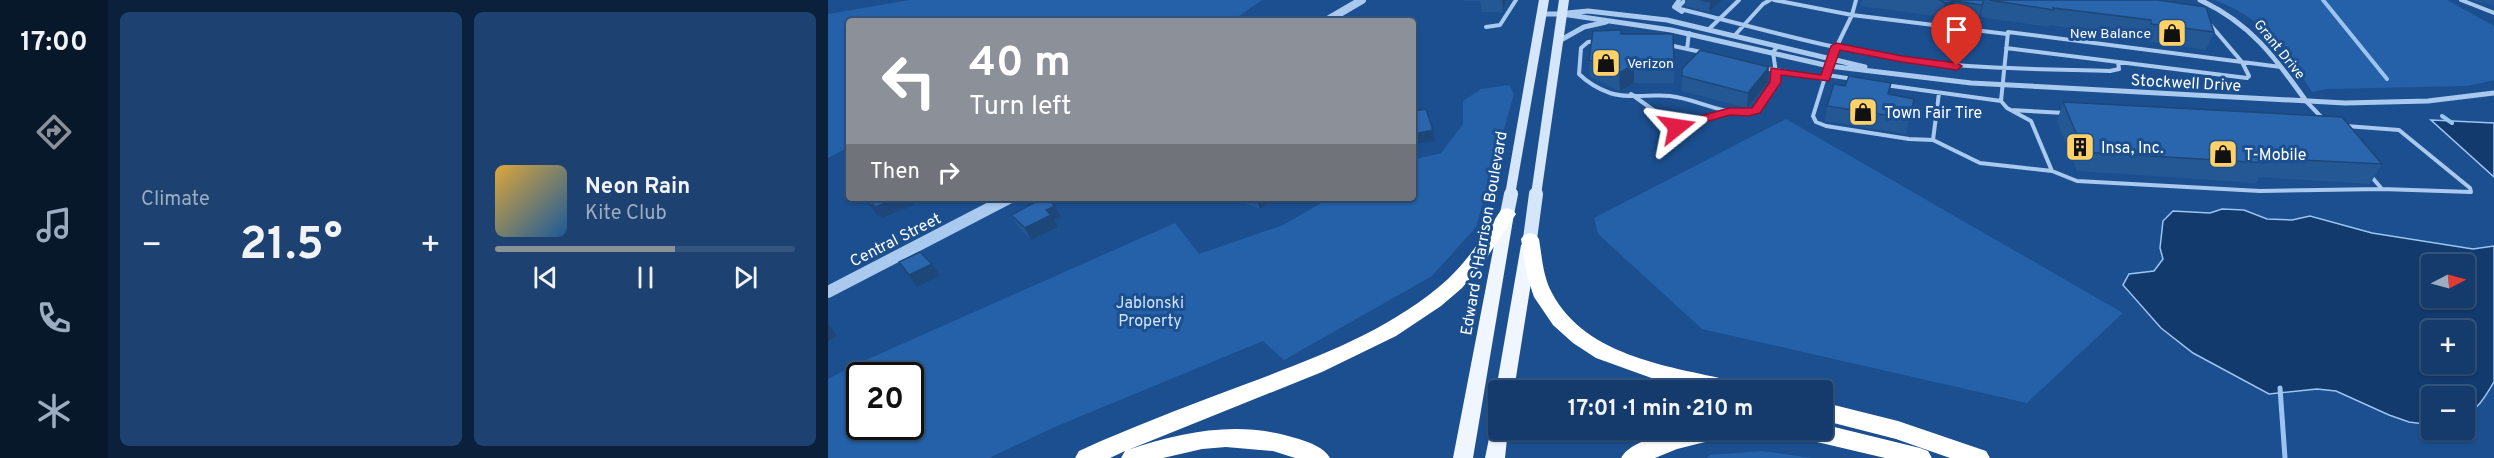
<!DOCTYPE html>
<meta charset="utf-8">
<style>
:root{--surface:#143b6b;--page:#1d4271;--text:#f1f3f6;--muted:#9dadc1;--line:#33557e;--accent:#8c9099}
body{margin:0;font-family:Overpass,sans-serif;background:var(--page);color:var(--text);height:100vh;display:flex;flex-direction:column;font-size:22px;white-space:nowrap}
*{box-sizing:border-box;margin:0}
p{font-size:20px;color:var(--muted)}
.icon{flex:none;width:33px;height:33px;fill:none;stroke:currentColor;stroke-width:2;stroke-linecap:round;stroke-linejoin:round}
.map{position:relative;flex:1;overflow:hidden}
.side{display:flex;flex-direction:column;gap:12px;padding:12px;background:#0b203b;width:720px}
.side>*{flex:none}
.guide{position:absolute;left:18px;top:18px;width:570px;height:183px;border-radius:6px;box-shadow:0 2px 4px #0004,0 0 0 2px var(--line);background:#8c9099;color:#fff;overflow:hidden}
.needle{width:39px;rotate:84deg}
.tools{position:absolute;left:1593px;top:254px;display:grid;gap:12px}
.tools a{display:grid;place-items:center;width:54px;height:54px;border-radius:6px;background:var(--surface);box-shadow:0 2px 4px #0004,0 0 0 2px var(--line);font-size:30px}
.speed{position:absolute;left:18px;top:362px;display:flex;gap:12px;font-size:30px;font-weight:700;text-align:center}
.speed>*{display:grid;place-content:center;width:78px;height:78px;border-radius:50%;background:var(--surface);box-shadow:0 2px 4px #0004,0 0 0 2px var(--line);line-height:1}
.speed .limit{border:3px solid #111;border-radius:9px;background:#fff;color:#111}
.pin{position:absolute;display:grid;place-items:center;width:51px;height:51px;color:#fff;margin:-62px -26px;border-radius:50% 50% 50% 0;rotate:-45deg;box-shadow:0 0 6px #0007}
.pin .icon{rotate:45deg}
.me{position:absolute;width:66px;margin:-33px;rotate:75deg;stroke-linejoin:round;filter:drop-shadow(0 0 4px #0008)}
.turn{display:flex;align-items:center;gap:21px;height:126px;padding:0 24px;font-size:27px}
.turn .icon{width:78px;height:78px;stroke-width:2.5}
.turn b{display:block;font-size:42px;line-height:51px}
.then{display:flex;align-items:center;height:57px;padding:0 24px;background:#0003;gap:12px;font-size:22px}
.big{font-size:45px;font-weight:700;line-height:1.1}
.side .tile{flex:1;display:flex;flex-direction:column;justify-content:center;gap:9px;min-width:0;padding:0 21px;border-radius:9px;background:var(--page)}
.song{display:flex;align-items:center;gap:18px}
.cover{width:72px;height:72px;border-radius:9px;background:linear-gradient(135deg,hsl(40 70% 55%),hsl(210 70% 35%))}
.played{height:6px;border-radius:3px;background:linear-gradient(90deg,var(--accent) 60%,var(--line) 60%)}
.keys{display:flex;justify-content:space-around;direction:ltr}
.heat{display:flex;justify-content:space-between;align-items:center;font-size:33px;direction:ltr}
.side .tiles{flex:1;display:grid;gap:12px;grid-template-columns:repeat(2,1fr)}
.trip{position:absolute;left:660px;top:380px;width:345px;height:60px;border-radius:6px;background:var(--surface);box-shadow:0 2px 4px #0004,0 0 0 2px var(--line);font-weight:700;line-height:60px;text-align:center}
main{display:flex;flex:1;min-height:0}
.menu{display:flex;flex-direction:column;width:108px;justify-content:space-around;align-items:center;background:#08182b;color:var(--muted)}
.menu .icon{width:42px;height:42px}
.menu .selected{color:var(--accent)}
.menu b{font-size:27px;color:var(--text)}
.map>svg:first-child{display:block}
.green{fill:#2461a8;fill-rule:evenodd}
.water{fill:#123a6d;stroke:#9cc4f0;stroke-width:1.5;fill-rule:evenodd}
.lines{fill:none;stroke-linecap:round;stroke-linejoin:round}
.stream-far1{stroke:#9cc4f0;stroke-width:4}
.stream{stroke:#9cc4f0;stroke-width:5}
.service{stroke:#a9c9ee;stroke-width:4}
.minor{stroke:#a9c9ee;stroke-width:5}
.tertiary-far1{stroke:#a9c9ee;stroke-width:8}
.tertiary{stroke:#a9c9ee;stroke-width:12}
.secondary-far1{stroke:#d6e6fa;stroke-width:10}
.secondary{stroke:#d6e6fa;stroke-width:14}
.primary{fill:#f0f6ff;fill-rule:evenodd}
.motorway{fill:#fff;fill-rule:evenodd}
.wall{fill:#245895}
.shaded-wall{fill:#1d4779}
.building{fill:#2a66ad;stroke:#1d4779;stroke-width:1.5}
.route{fill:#e11d48;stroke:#92132f;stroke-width:1.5}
.labels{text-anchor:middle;stroke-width:6;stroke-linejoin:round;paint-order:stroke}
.far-poi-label{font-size:14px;fill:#fff;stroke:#1b4f8f;text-anchor:end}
.far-street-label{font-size:14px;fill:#fff;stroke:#1b4f8f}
.street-label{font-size:16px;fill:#fff;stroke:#1b4f8f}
.poi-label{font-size:16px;fill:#fff;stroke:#1b4f8f;text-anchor:start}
.park-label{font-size:16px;fill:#cfe3fa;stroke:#1b4f8f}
</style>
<main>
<nav class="menu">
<b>17:00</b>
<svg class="icon selected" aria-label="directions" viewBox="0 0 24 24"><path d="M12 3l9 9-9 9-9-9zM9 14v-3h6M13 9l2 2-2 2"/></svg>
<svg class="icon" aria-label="music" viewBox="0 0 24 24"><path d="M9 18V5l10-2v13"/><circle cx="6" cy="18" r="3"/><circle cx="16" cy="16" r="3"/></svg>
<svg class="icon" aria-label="phone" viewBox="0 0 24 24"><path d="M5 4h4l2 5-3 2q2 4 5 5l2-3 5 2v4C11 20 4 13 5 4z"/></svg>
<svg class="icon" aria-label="climate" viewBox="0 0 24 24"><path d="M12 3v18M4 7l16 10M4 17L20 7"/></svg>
</nav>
<section class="side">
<div class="tiles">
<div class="tile"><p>Climate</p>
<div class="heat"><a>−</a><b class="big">21.5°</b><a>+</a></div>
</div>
<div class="tile">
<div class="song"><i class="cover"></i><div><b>Neon Rain</b><p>Kite Club</p></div></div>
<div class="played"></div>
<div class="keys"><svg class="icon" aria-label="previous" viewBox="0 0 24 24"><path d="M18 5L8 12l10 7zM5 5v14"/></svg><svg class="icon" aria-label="pause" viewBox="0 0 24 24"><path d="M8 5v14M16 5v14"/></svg><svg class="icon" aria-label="next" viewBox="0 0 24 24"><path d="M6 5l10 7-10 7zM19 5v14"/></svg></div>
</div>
</div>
</section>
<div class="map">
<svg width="1666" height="458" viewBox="0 0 1666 458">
<rect width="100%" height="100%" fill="#1b4f8f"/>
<path class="green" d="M 82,0 L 434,0 L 404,21 L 21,21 L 21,147 L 0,158 L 0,14 Z
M 1386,0 L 1619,0 L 1666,26 L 1666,80 L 1640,86 L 1499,89 L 1484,92 C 1457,49 1436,18 1386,0 Z
M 681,85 L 686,94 L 648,227 L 604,276 L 456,360 L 435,341 L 229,426 L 161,458 L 0,458 L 0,379 L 31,363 L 347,223 L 371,254 L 455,225 L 502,198 L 585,198 L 585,160 L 613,153 L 635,124 L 635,101 L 653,89 ZM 32,375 L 82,375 L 82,426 L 32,426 Z
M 958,119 L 1295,313 L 1199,403 L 874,329 L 770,234 L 766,218 Z
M 933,451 L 985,458 L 879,458 L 882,455 Z"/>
<path class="water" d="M 1603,120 L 1666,123 L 1666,177 Z
M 1394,209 L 1416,210 L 1439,219 L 1464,220 L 1482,216 L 1544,233 L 1645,249 L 1666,246 L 1666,382 C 1658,395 1651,409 1637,414 L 1636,396 L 1604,396 L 1603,425 L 1581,422 L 1561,415 L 1508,391 L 1489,389 L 1441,394 L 1365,353 L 1333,328 L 1295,285 L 1301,274 L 1326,271 L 1335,259 L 1332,248 L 1335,221 L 1345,211 L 1382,213 ZM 1604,264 L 1636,264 L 1636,297 L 1604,297 ZM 1604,330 L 1636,330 L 1636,363 L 1604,363 Z"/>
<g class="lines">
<path class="stream-far1" d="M 1495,0 L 1559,79
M 1614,116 L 1624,123"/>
<path class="stream" d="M 1452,388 L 1457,458"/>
<path class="service" d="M 851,0 L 846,7 L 854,12
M 857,0 L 851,6 L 852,9 C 927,27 1004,50 1080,60 C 1147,69 1215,69 1282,71 L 1291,69 L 1290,62
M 946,0 L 1024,15 L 1179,34
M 1028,0 L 1024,15 L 1003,58 L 985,116 L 988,122 L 998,126 L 1081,139 L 1105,140
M 1633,0 L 1666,13
M 658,27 L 672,25 L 688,0
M 881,29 L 911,0
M 907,35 L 935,4 L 942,0
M 770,41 L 760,42 L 753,48 L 751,74 C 759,82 771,89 782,93 C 800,99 824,94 842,96 C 871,99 898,118 928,111 L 949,80 L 945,52 L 950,46
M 841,45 L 873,52
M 1178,48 L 1419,78 L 1421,76 L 1414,62 L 1380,22
M 859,49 L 861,33
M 937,68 L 997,79
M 999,75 L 1025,79
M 1057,85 L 1173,101
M 1111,93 L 1105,140 L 1152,163 L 1224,171 L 1249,181 L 1432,191 L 1554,189 L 1643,192 L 1642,188 L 1571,130 L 1518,126
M 803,94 L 849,127 L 901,112
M 1478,101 L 1496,120
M 1183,110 L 1237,113
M 1224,171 L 1203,121 L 1179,108 L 1173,101 L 1180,32 L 1453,67
M 1542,175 L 1554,189"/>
<path class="minor" d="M 1372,0 C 1422,23 1447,57 1478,101
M 739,13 L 760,11 L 839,20 L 1037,67
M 713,14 L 734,14 L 843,30 L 1001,66 L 1143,83 L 1517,103 L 1600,101 L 1666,93
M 731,41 L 756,27 L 778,22"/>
<path class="tertiary-far1" d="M 498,21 L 534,0"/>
<path class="tertiary" d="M 0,292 L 181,198"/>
<path class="secondary-far1" d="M 682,195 L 716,0
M 708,195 L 736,0"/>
<path class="secondary" d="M 679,214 L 683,194
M 702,239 L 708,194"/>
<path class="primary" d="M 679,209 L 686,214 L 645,458 L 625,458 L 672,214 Z
M 701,240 L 709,245 L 686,390 L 670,390 L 670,395 L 668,390 L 693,245 Z
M 670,422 L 670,429 L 680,429 L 677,458 L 657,458 L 664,424 Z"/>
<path class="motorway" d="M 679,208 L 685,210 L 688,214 L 655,263 L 634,288 L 613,306 L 568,336 L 494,372 L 300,450 C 356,431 413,420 471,439 C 482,443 496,447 502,458 L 467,458 L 445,451 L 398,447 L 374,449 L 335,458 L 293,458 L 297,451 L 282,458 L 247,458 L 251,451 L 273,441 C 320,421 369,402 418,384 C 489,357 562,331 620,279 C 641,259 657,234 673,210 Z
M 702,233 L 708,235 L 711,239 C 714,257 715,277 724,293 C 758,358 846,367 910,382 L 918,384 L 921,390 L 873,390 L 829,380 L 768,358 L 745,343 L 725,325 L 706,297 L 699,276 L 693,239 L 696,235 Z
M 994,402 L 1070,421 L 1158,451 L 1162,458 L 1122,458 L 1068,439 L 994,420 Z
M 994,424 L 1092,448 L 1100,451 L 1104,458 L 1057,458 L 972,438 L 964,435 L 961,429 L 994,429 Z
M 855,429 L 908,429 L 905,435 L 849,449 L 827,458 L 793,458 C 802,441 837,434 855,429 Z"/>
</g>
<path class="wall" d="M 636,0 L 678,0 L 675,12 L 654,12 L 652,1 L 636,1 Z
M 857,0 L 894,0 L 881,12 L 857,6 Z
M 1034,0 L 1329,0 L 1386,32 L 1378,50 L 1317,41 L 1316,38 L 1221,25 L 1221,27 L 1152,17 L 1150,22 L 1123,19 L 1113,21 L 1107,16 L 1033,6 Z
M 1647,0 L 1666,0 L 1666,6 L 1646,1 Z
M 793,30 L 793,34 L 846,65 L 846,83 L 806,83 L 792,91 L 762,77 L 761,60 Z
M 854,69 L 940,82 L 919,108 L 854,91 Z
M 1060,94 L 1086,99 L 1078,134 L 997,121 L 999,106 Z
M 1235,102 L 1554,164 L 1542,184 L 1431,177 L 1428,183 L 1249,171 L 1229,121 Z
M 403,198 L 448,198 L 432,209 Z
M 227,206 L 233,217 L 226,220 L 230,227 L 203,240 L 190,226 L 183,215 Z"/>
<path class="shaded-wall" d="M 674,0 L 678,0 L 675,12 Z
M 884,0 L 894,0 L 881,12 L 882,2 Z
M 1156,0 L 1152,17 L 1150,22 L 1154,5 Z
M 1127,1 L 1123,19 L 1113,21 L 1117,3 Z
M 806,65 L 806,83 L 792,91 L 791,73 Z
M 941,67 L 940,82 L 919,108 L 920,93 Z
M 605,130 L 607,141 L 588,144 L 586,134 Z
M 70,198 L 83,198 L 86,205 L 54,218 L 52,215 L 50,216 L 42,205 Z
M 428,198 L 448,198 L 432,209 Z
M 227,206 L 233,217 L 226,220 L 230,227 L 203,240 L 197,228 L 218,210 Z
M 104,264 L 112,275 L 89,287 L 81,275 Z
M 0,324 L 9,336 L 0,341 Z"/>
<path class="building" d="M 872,0 L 884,0 L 882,2 Z
M 1112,0 L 1156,0 L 1154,5 L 1127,1 L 1117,3 Z
M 1161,0 L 1329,0 L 1378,7 L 1386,32 L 1323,24 L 1323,20 L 1225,8 L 1226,10 Z
M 793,30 L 793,34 L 845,34 L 846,65 L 806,65 L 791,73 L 761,60 L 765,31 Z
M 872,50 L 941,67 L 920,93 L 854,76 L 854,69 Z
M 1021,76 L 1063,83 L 1060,94 L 1086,99 L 1082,119 L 999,106 L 1006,84 L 1017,86 Z
M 1235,102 L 1514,117 L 1554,164 L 1434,158 L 1438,163 L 1256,152 Z
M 598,109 L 605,130 L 586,134 L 585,131 L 585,111 Z
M 39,198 L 70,198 L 47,207 L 45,204 L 42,205 Z
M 215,198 L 218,198 L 227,206 L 218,210 L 223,215 L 197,228 L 183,215 Z
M 92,252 L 104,264 L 81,275 L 71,262 Z"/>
<path class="route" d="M 1008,43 L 1074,56 L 1129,63 L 1134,66 L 1129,70 L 1074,62 L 1012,50 L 1001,81 L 953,75 L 953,82 L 932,113 L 920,116 L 902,115 L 849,130 L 843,127 L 845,124 L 901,108 L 924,108 L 942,82 L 943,68 L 993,75 L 1003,46 Z"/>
<defs>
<g id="shop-square" transform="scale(1.5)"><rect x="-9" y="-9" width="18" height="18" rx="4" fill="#ffd166" stroke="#1b4f8f"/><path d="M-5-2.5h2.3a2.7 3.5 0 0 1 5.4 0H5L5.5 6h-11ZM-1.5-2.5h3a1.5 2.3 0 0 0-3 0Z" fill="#111"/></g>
<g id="building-square" transform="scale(1.5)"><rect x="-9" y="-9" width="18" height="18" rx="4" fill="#ffd166" stroke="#1b4f8f"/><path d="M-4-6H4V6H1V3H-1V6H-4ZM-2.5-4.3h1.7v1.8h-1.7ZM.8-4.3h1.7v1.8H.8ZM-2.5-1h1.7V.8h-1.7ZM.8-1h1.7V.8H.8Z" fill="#111"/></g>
</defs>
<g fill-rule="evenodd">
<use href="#shop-square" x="1344" y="33"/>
<use href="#shop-square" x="778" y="63"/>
<use href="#shop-square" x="1035" y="112"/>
<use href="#building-square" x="1252" y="147"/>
<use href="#shop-square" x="1395" y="154"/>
</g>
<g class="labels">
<g class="far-poi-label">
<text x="1323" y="38">New Balance</text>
<text x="799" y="68" text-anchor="start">Verizon</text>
</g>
<g class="far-street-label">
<text transform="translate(1452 49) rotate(51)" y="5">Grant Drive</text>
</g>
<g class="street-label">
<text transform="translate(1358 82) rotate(3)" y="6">Stockwell Drive</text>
<text transform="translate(655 233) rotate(-80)" y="6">Edward S Harrison Boulevard</text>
<text transform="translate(67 239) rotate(-27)" y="6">Central Street</text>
</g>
<g class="poi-label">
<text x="1056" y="118">Town Fair Tire</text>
<text x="1273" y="153">Insa, Inc.</text>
<text x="1416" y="160">T-Mobile</text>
</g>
<g class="park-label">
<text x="322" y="308">Jablonski<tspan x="322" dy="18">Property</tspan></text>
</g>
</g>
</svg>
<div class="tools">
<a><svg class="needle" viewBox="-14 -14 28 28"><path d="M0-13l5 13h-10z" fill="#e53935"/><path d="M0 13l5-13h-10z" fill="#9dadc1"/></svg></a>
<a>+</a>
<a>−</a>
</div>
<div class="speed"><div class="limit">20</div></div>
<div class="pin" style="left:1129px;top:66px;background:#d93025"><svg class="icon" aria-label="arrive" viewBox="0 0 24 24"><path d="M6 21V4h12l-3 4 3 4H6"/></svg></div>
<svg class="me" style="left:849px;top:127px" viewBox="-20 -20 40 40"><path d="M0-17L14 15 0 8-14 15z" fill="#e11d48" stroke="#fff" stroke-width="4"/></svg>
<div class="trip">17:01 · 1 min · 210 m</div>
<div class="guide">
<div class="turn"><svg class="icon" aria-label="left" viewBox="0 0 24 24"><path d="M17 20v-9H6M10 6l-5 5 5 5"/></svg><div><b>40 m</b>Turn left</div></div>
<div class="then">Then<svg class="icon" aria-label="right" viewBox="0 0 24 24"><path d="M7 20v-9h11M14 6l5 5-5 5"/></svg></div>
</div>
</div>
</main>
